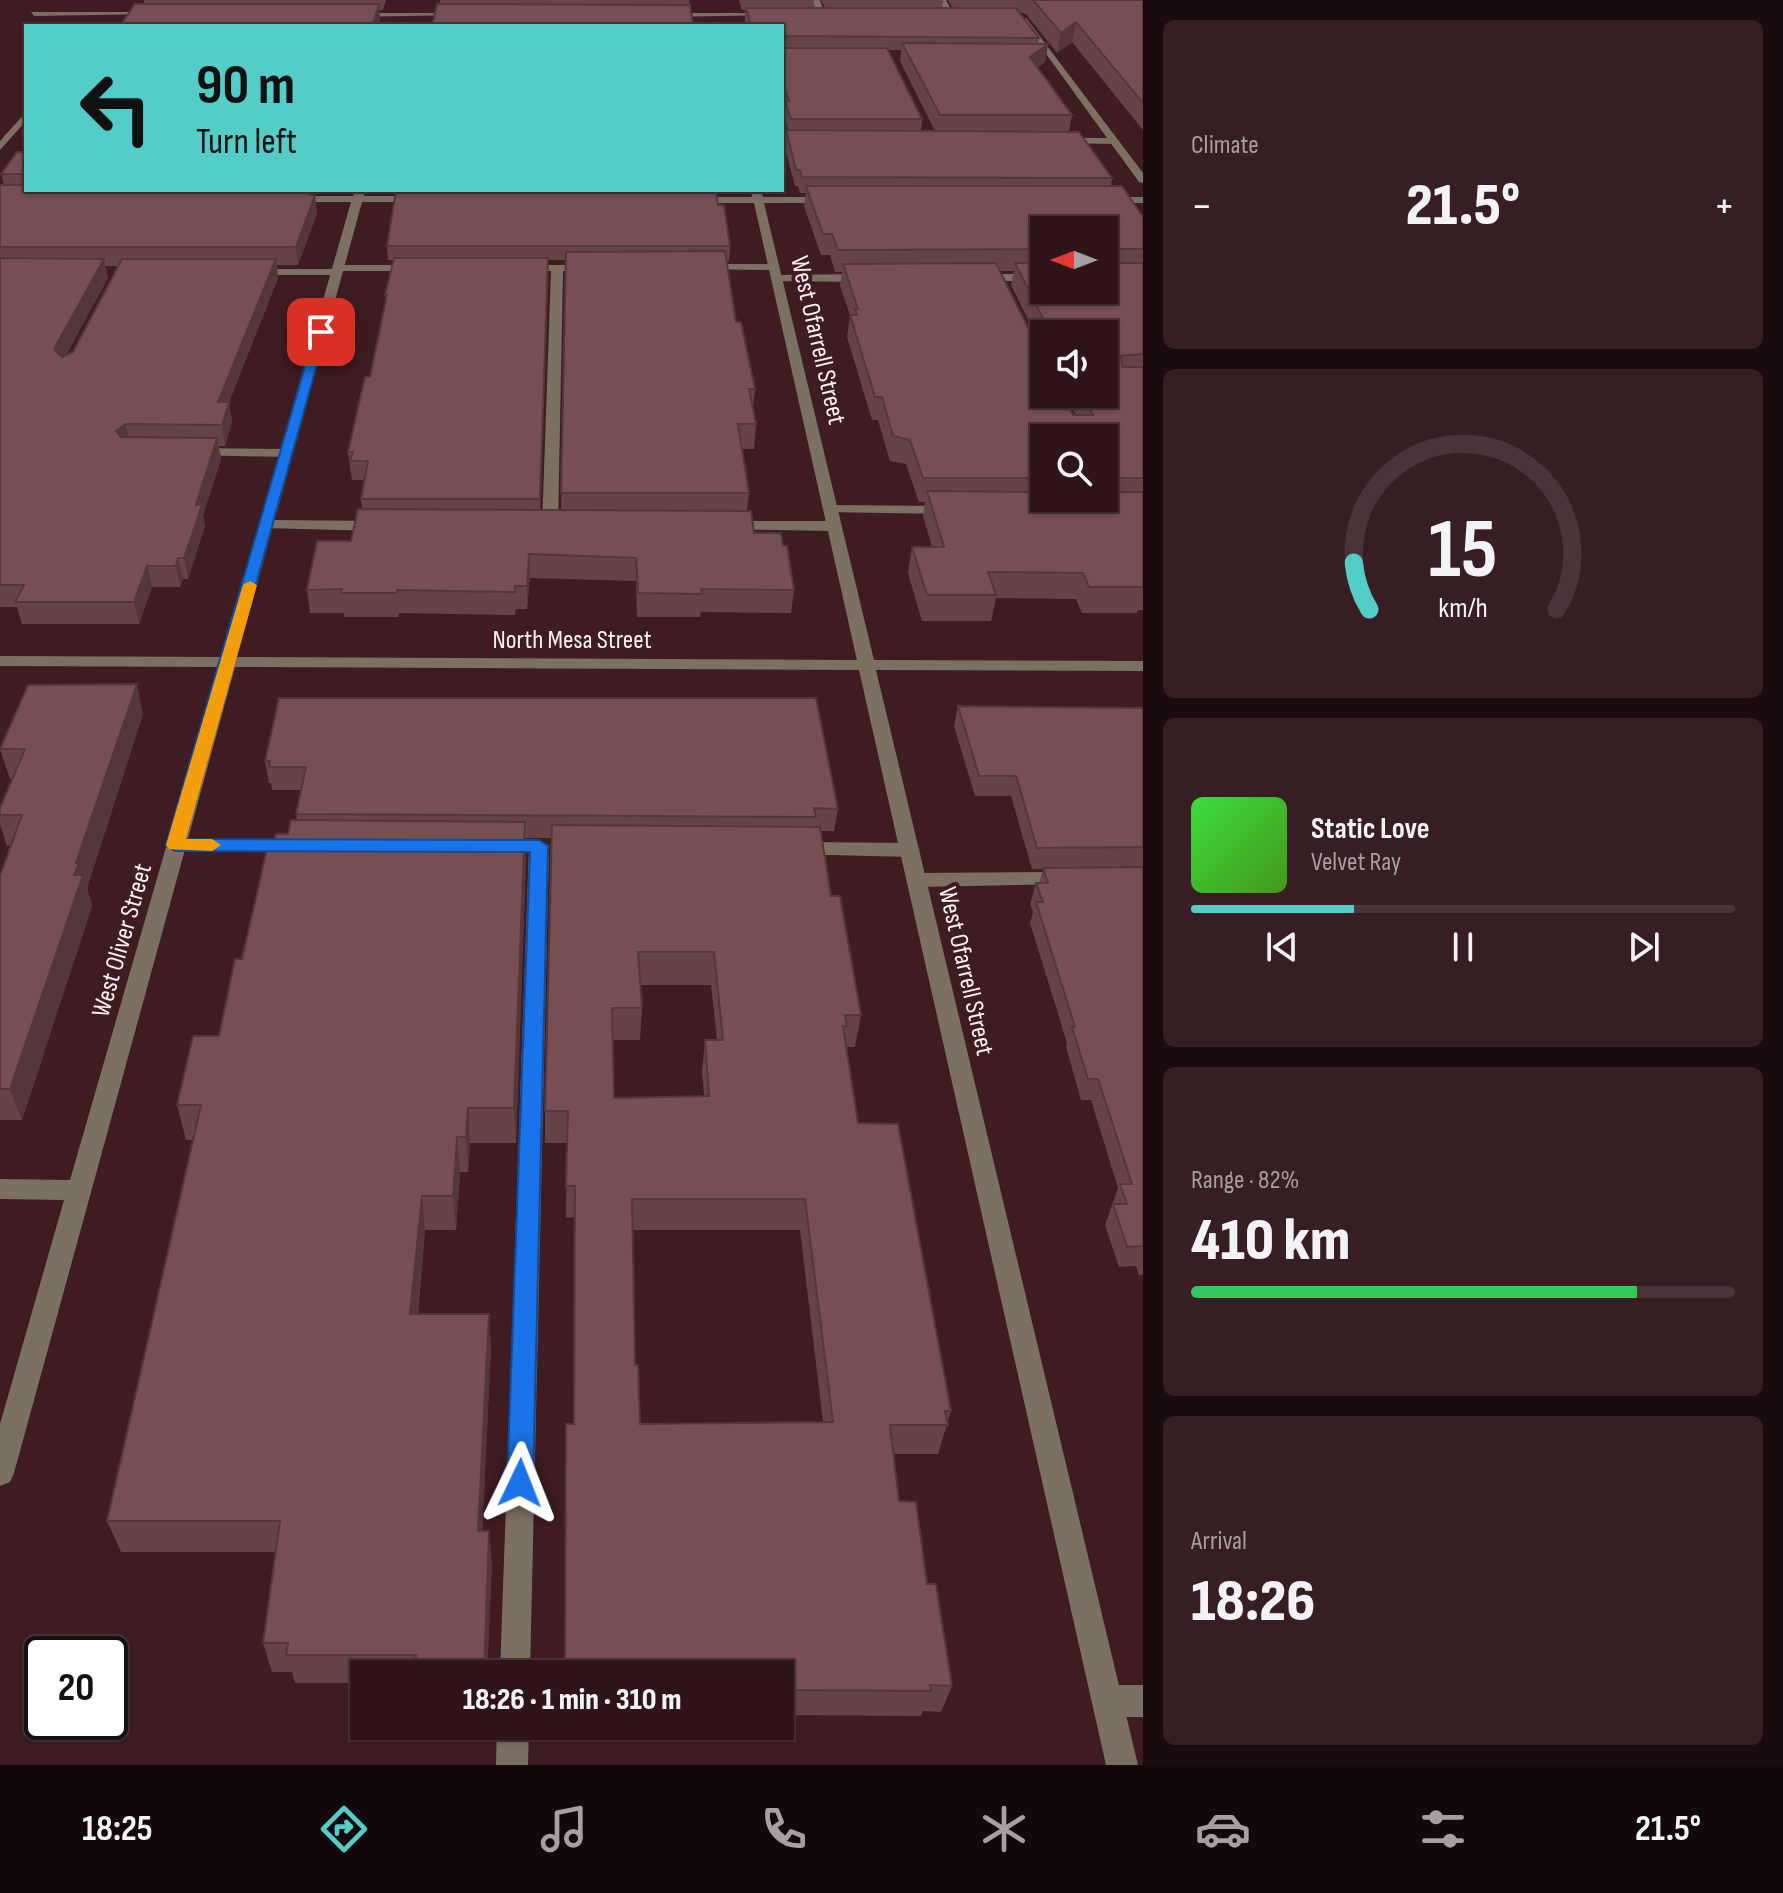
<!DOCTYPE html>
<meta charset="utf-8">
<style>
:root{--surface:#2f151a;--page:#371e23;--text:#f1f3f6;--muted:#a79fa2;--line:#4a3439;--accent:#54cdc8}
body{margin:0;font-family:"Sofia Sans Condensed",sans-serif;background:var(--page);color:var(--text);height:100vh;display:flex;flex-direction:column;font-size:30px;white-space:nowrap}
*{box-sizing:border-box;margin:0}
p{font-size:26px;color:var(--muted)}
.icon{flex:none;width:44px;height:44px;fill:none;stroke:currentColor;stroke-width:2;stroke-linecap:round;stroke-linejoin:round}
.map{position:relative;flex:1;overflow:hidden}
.panel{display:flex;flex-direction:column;gap:20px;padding:20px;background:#1a0c0e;width:640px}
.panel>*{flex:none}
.guide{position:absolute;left:24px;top:24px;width:760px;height:168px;border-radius:0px;box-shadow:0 2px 6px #0004,0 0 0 2px var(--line);background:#54cdc8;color:#111;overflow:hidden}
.needle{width:52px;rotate:270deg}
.fabs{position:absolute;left:1030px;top:216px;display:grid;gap:16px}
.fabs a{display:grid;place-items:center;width:88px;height:88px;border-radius:0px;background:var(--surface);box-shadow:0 2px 6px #0004,0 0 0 2px var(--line);font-size:40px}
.speed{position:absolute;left:24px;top:1636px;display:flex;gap:16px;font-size:40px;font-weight:700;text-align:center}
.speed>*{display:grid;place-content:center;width:104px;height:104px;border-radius:50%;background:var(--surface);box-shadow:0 2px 6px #0004,0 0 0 2px var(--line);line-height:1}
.speed .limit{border:4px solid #111;border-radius:12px;background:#fff;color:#111}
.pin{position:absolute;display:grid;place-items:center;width:68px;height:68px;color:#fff;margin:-34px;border-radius:16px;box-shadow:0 4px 12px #0006}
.me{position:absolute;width:88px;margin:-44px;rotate:2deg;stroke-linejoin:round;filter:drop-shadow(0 0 6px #0008)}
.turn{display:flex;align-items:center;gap:28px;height:168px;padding:0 40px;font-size:36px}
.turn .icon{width:104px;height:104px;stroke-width:2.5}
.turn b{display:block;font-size:56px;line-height:68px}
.big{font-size:60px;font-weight:800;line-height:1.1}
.panel .card{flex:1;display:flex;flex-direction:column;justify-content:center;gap:12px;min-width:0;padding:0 28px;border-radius:12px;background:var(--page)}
.panel .dial{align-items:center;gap:0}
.dial svg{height:208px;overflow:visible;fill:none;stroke:var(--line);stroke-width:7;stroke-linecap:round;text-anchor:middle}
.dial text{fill:var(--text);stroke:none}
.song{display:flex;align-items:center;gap:24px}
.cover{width:96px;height:96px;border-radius:12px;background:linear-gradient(135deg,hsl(120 70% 55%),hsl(100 70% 35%))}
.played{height:8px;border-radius:4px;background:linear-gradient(90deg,var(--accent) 30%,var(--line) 30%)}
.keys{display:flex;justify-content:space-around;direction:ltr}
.heat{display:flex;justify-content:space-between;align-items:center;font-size:44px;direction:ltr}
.charge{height:12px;border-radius:6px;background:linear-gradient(90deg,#34c759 82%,var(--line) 0)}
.trip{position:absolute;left:350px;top:1660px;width:444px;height:80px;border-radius:0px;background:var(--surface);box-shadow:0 2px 6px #0004,0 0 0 2px var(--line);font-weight:800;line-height:80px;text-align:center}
.dock{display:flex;height:128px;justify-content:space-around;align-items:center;background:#13080a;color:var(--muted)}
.dock .icon{width:56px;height:56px}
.dock .active{color:var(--accent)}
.dock b{font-size:36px;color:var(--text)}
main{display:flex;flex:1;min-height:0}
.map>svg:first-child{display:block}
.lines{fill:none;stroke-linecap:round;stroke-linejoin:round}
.lane{fill:#7c7063;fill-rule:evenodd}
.street{fill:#7c7063;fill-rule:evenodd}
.wall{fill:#654347;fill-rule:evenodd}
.shaded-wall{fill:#53373a}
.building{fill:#764e53;stroke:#53373a;stroke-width:2;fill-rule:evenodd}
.route{fill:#1a73e8;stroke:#114b97;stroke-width:2}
.slow{fill:#f59e0b}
.labels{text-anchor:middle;stroke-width:8;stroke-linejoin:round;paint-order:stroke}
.street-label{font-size:26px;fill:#fcf2f3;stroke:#3f1c22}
</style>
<main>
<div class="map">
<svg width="1143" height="1765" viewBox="0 0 1143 1765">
<rect width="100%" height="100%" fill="#3f1c22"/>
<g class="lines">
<path class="lane" d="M 812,0 L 820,0 L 825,16 L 819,16 Z
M 938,0 L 946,0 L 955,17 L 949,17 Z
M 1062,138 L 1114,138 L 1119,141 L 1114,144 L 1059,143 Z
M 701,264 L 773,264 L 779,267 L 773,270 L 697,269 L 697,265 Z
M 339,265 L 417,265 L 423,268 L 417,271 L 343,271 L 338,275 L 250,275 L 244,272 L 250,269 L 334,269 Z
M 521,265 L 593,265 L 599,268 L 593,271 L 563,271 L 558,527 L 550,532 L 542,527 L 551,271 L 517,270 L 515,268 Z
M 976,274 L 1044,274 L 1044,282 L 972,280 L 970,278 Z
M 776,275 L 868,274 L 874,278 L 868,282 L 772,281 L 772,277 Z
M 194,448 L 286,449 L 293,453 L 286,457 L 189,455 L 189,449 Z
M 829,505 L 949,506 L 956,510 L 949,514 L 824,512 L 824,506 Z
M 268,520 L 380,521 L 388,526 L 380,531 L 263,528 L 260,525 Z
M 728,521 L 832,521 L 840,526 L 832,531 L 723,529 L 720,526 Z
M 175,839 L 299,839 L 309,845 L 299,851 L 168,850 L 165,845 Z
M 539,840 L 549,846 L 530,1674 L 500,1674 L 529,846 Z
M 799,842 L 910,843 L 920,850 L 910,857 L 792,854 L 789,849 L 792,844 Z
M 1065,872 L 1072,874 L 1075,879 L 1072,884 L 917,887 L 907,880 L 917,873 Z
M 1108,1685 L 1143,1685 L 1143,1717 L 1108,1717 L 1097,1712 L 1092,1701 L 1097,1690 Z
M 497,1726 L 529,1726 L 528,1765 L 496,1765 Z"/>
<path class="street" d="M 31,12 L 152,12 L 156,14 L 34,16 Z
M 352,13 L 460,13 L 464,15 L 349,17 Z
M 661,13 L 772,13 L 776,15 L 664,17 Z
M 1020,18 L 1026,18 L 1143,173 L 1143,183 L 1139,182 Z
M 26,112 L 26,121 L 0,150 L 0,141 Z
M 355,190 L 365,190 L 364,196 L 419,196 L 424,199 L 419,202 L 362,202 L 237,657 L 857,660 L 754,203 L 691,203 L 686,200 L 691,197 L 752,197 L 751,190 L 761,190 L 763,197 L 831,197 L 836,200 L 831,203 L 764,203 L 874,660 L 1143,661 L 1143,671 L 876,670 L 1138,1765 L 1106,1765 L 859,670 L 235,667 L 14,1473 L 10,1482 L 0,1486 L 0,1424 L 64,1200 L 0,1199 L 0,1179 L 70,1180 L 218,667 L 0,666 L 0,656 L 221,657 L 351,202 L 291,202 L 286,199 L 291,196 L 353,196 Z
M 1143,197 L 1143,203 L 1107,203 L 1102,200 L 1107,197 Z"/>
</g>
<path class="wall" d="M 144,0 L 386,0 L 383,10 L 379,10 L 380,20 L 378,26 L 120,26 L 144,4 Z
M 440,0 L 689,0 L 693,26 L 432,26 L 440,4 Z
M 739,0 L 814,0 L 814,8 L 825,8 L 821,0 L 943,0 L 942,8 L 953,8 L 948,0 L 1143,0 L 1143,130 L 1072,42 L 1057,53 L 1026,14 L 1019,12 L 1039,38 L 1038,44 L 1048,44 L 1045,62 L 1038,67 L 1072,115 L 1069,132 L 1112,178 L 1111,186 L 1143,217 L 1143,610 L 1138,610 L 1137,613 L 1082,613 L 1076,599 L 996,598 L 991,621 L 922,621 L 908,573 L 912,547 L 932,547 L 923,516 L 925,502 L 919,502 L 906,464 L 890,461 L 878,420 L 872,420 L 847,337 L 850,315 L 840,286 L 842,272 L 835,272 L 830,255 L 821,255 L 804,206 L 806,193 L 800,193 L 798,186 L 795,186 L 784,145 L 786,130 L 788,130 L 784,116 L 785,106 L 782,97 L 782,26 L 746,26 L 745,20 L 745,10 L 742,10 ZM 888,50 L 901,50 L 900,61 L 935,131 L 921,131 L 922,119 ZM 1044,230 L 1104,290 L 1044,290 ZM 1000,271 L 1014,271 L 1011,285 L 1044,352 L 1044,334 L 1104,334 L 1104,394 L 1065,394 L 1076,415 L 1073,415 ZM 1044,438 L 1104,438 L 1104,498 L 1044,498 Z
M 26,152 L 26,190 L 319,190 L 318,192 L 313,192 L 317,213 L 298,265 L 277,265 L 278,278 L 229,402 L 232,422 L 225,446 L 218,446 L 221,459 L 203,515 L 205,526 L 188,579 L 183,579 L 180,587 L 152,587 L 139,624 L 22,624 L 17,607 L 0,607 L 0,185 L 4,185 L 1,174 ZM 105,266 L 119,266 L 73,352 L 66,355 L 108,278 Z
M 400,190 L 553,190 L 553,192 L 567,192 L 567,190 L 713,190 L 730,246 L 729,261 L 726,261 L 736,322 L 755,389 L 753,410 L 756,424 L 754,449 L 742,449 L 749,493 L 747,511 L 754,533 L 783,546 L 794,590 L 791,613 L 701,612 L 700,617 L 637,617 L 636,581 L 530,578 L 527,609 L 516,609 L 515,615 L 399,613 L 398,617 L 344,617 L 344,613 L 310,613 L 307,590 L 351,541 L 362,509 L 361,499 L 365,480 L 352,480 L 348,452 L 370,377 L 386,304 L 385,295 L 393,260 L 388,260 L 387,246 ZM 548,260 L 566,260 L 561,510 L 540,510 Z
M 958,706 L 1143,708 L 1143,1275 L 1139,1275 L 1136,1266 L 1119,1267 L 1105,1225 L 1118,1188 L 1091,1100 L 1081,1100 L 1066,1047 L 1067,1043 L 1030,923 L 1033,912 L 1030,904 L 1036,883 L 1039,883 L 1043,869 L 1032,869 L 1011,796 L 975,796 L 954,726 Z
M 143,714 L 87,888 L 92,906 L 22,1120 L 0,1120 L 0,876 L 11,846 L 7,846 L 0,824 L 0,808 L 12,779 L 10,779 L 0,749 Z
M 265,761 L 838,809 L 834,831 L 821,831 L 831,896 L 861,1015 L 855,1047 L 846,1047 L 858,1123 L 951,1411 L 938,1454 L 893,1454 L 899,1501 L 927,1584 L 952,1686 L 941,1712 L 923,1711 L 921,1716 L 780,1715 L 780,1674 L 574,1424 L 575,1217 L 566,1218 L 567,1143 L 545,1143 L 545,1111 L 551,838 L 525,838 L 526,857 L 516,1143 L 470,1143 L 468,1172 L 460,1172 L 456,1230 L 425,1230 L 418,1314 L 491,1347 L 482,1531 L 492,1562 L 487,1674 L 364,1674 L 364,1683 L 295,1683 L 292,1672 L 272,1672 L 263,1643 L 275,1552 L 121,1552 L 107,1521 L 193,1140 L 186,1140 L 177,1105 L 219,1036 L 271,849 L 288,834 L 297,820 L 296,814 L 301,790 L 272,790 L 271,783 L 269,783 ZM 640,985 L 711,985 L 717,1040 L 705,1040 L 702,1072 L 704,1096 L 614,1098 L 613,1040 L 640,1040 L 642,1008 ZM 633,1230 L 800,1230 L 823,1422 L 640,1424 L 635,1365 Z"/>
<path class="shaded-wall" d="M 379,4 L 380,20 L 378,26 L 372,26 Z
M 1076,22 L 1072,42 L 1057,53 L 1061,33 Z
M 1048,44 L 1045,62 L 1027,75 L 1030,57 Z
M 311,190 L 313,190 L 314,199 L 315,195 L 317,213 L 298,265 L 296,247 Z
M 548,258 L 548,274 L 540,518 L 540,499 Z
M 104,259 L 108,278 L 58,369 L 54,349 Z
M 276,259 L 278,278 L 221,422 L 218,402 Z
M 229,402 L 232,422 L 225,446 L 222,425 Z
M 126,424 L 130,445 L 120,451 L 116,431 Z
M 217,438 L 221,459 L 203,515 L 205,526 L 188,579 L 184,558 L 196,505 Z
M 529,554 L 530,578 L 527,609 L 527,586 Z
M 178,558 L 183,579 L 180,587 L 176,566 Z
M 147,566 L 152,587 L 139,624 L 134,602 Z
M 137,684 L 143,714 L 87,888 L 92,906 L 22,1120 L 10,1089 L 74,875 L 76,863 Z
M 525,822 L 526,857 L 516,1143 L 514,1108 Z
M 468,1108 L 470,1143 L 468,1172 L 466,1137 Z
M 457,1137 L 460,1172 L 456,1230 L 453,1196 Z
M 422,1196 L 425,1230 L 414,1347 L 410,1314 Z
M 489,1314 L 491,1347 L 481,1562 L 478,1531 Z
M 489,1531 L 492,1562 L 487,1674 L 484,1674 Z"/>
<path class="building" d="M 1033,0 L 1143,0 L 1143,103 L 1076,22 L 1061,33 Z
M 135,4 L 379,4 L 372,26 L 120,26 Z
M 437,4 L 690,5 L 693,24 L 687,26 L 432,26 Z
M 746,8 L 1016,8 L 1039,38 L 783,36 L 782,37 L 782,26 L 751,26 Z
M 902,43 L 1048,44 L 1030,57 L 1072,115 L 940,115 Z
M 782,44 L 783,48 L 887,48 L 922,119 L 791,119 L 785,101 L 789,101 L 782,79 Z
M 786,130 L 1079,132 L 1112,178 L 802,177 L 800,170 L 796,170 Z
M 17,152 L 26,152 L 26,174 L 1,174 Z
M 0,185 L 26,185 L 26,190 L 311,190 L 310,195 L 315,195 L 296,247 L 0,247 Z
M 806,186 L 1122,186 L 1143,217 L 1143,249 L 1109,249 L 1106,252 L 1109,263 L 1143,263 L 1143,354 L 1120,356 L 1123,367 L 1143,367 L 1143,478 L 1104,478 L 1104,438 L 1044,438 L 1044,478 L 923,478 L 910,440 L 893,436 L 882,397 L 875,397 L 850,315 L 857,315 L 855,309 L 858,309 L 843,264 L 996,263 L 1039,350 L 1044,353 L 1044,394 L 1063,394 L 1073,415 L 1093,415 L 1082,394 L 1104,394 L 1104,334 L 1051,334 L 1015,263 L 1044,263 L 1044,290 L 1104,290 L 1104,230 L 1044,230 L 1044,249 L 838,250 L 832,234 L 823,234 Z
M 396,191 L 716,192 L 718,205 L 724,205 L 730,246 L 387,246 Z
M 725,251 L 736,322 L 741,322 L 755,389 L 749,389 L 756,424 L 738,424 L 749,493 L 561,493 L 566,252 Z
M 0,258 L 104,259 L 54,349 L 62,357 L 73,352 L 122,259 L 276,259 L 218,402 L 229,402 L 222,425 L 126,424 L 116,431 L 121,437 L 217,438 L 196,505 L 202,505 L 184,558 L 178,558 L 176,566 L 147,566 L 134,602 L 15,602 L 24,585 L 0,585 Z
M 394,258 L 548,258 L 540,499 L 361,499 L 368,461 L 350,461 L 353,452 L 348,452 L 365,377 L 370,377 L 387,295 L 385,295 Z
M 927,491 L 1044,492 L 1044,498 L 1104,498 L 1104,492 L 1143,492 L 1143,587 L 1089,587 L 1083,573 L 988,572 L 996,595 L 927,595 L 912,547 L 944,547 Z
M 358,509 L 751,511 L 754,533 L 781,533 L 783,546 L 787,546 L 794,590 L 701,589 L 702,594 L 638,593 L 636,558 L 529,554 L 527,586 L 515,586 L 515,592 L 397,590 L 396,593 L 341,593 L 342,589 L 307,590 L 317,541 L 351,541 Z
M 137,684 L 76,863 L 79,863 L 74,875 L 83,875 L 10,1089 L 0,1089 L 0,876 L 22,815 L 0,815 L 0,808 L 25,749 L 0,749 L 28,685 Z
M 279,698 L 816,698 L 838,809 L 814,808 L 816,817 L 296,814 L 306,767 L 269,767 L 270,761 L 265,761 Z
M 958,706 L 1143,708 L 1143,847 L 1037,848 L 1016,776 L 979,776 Z
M 291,820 L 525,822 L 514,1108 L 468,1108 L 466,1137 L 457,1137 L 453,1196 L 422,1196 L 410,1314 L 489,1314 L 478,1531 L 489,1531 L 484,1674 L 414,1674 L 416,1655 L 286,1655 L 288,1643 L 263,1643 L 280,1521 L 107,1521 L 201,1105 L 177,1105 L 193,1036 L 219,1036 L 235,959 L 242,959 L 267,849 L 271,849 L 276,834 L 288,834 Z
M 552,825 L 820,827 L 831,896 L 840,896 L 861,1015 L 845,1015 L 847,1027 L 843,1026 L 858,1123 L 898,1124 L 951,1411 L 945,1411 L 948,1425 L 890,1425 L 899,1501 L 916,1502 L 927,1584 L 936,1584 L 952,1686 L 930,1685 L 931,1691 L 780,1690 L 780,1674 L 565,1674 L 566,1424 L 574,1424 L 575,1186 L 566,1186 L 568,1111 L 545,1111 ZM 638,952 L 714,952 L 723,1040 L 705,1040 L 709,1096 L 614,1098 L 612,1008 L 642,1008 ZM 632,1199 L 805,1199 L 833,1422 L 640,1424 L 638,1365 L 635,1365 Z
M 1143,867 L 1143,1246 L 1127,1247 L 1113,1204 L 1127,1204 L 1120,1184 L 1132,1184 L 1098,1079 L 1088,1079 L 1072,1027 L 1075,1027 L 1036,902 L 1043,902 L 1036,883 L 1048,883 L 1043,868 Z"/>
<path class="route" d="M 321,329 L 326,332 L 185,839 L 539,840 L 548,846 L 533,1483 L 529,1492 L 520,1495 L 511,1492 L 507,1483 L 530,852 L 175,851 L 166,845 L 315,332 Z"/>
<path class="slow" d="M 250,581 L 257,585 L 186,839 L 212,839 L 221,845 L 212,851 L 169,849 L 166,845 L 243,585 Z"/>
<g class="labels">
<g class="street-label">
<text transform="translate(819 340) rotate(77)" y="9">West Ofarrell Street</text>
<text x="572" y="648">North Mesa Street</text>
<text transform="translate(121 940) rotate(-74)" y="9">West Oliver Street</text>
<text transform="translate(967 971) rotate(77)" y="9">West Ofarrell Street</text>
</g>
</g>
</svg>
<div class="fabs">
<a><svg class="needle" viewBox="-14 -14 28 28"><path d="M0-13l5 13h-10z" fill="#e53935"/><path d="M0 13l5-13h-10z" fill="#a79fa2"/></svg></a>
<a><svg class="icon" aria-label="sound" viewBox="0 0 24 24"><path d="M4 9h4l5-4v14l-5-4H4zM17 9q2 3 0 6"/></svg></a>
<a><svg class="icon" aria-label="search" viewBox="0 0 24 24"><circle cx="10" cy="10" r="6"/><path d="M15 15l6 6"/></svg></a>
</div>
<div class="speed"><div class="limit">20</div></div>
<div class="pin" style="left:321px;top:332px;background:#d93025"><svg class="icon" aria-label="arrive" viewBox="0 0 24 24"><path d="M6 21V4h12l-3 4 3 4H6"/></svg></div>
<svg class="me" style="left:520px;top:1483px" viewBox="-20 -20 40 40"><path d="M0-17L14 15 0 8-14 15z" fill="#1a73e8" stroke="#fff" stroke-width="4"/></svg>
<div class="trip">18:26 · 1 min · 310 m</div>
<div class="guide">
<div class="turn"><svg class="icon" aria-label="left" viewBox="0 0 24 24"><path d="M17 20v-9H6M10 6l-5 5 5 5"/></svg><div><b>90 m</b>Turn left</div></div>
</div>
</div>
<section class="panel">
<div class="card"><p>Climate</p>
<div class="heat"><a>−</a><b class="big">21.5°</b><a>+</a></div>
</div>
<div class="card dial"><svg viewBox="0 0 100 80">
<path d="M14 69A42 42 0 1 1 86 69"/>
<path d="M14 69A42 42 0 0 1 8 51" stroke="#54cdc8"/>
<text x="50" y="56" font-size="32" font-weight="700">15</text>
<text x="50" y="72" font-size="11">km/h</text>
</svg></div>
<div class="card">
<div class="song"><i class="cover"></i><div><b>Static Love</b><p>Velvet Ray</p></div></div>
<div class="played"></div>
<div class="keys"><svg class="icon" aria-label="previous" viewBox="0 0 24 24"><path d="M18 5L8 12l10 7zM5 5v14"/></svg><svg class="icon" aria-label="pause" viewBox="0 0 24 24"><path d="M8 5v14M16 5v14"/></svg><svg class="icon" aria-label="next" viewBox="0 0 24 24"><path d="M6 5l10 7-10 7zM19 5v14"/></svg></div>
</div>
<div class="card"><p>Range · 82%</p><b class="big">410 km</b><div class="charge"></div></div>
<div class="card"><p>Arrival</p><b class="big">18:26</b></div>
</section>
</main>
<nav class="dock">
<b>18:25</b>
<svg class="icon active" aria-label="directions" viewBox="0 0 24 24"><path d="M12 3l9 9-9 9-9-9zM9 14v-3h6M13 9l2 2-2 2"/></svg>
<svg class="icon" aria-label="music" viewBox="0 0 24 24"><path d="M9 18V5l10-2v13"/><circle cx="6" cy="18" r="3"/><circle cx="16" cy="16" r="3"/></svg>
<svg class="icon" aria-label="phone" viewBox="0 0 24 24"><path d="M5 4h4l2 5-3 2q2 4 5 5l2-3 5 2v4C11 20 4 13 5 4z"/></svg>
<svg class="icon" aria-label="climate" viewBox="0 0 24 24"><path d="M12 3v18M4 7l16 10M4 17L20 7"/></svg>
<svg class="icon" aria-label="car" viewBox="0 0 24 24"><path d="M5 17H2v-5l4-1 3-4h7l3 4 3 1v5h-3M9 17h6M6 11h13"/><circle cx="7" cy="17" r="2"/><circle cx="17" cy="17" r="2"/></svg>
<svg class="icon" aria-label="filters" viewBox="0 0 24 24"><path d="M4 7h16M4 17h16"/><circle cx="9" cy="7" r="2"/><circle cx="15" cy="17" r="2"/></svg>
<b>21.5°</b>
</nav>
